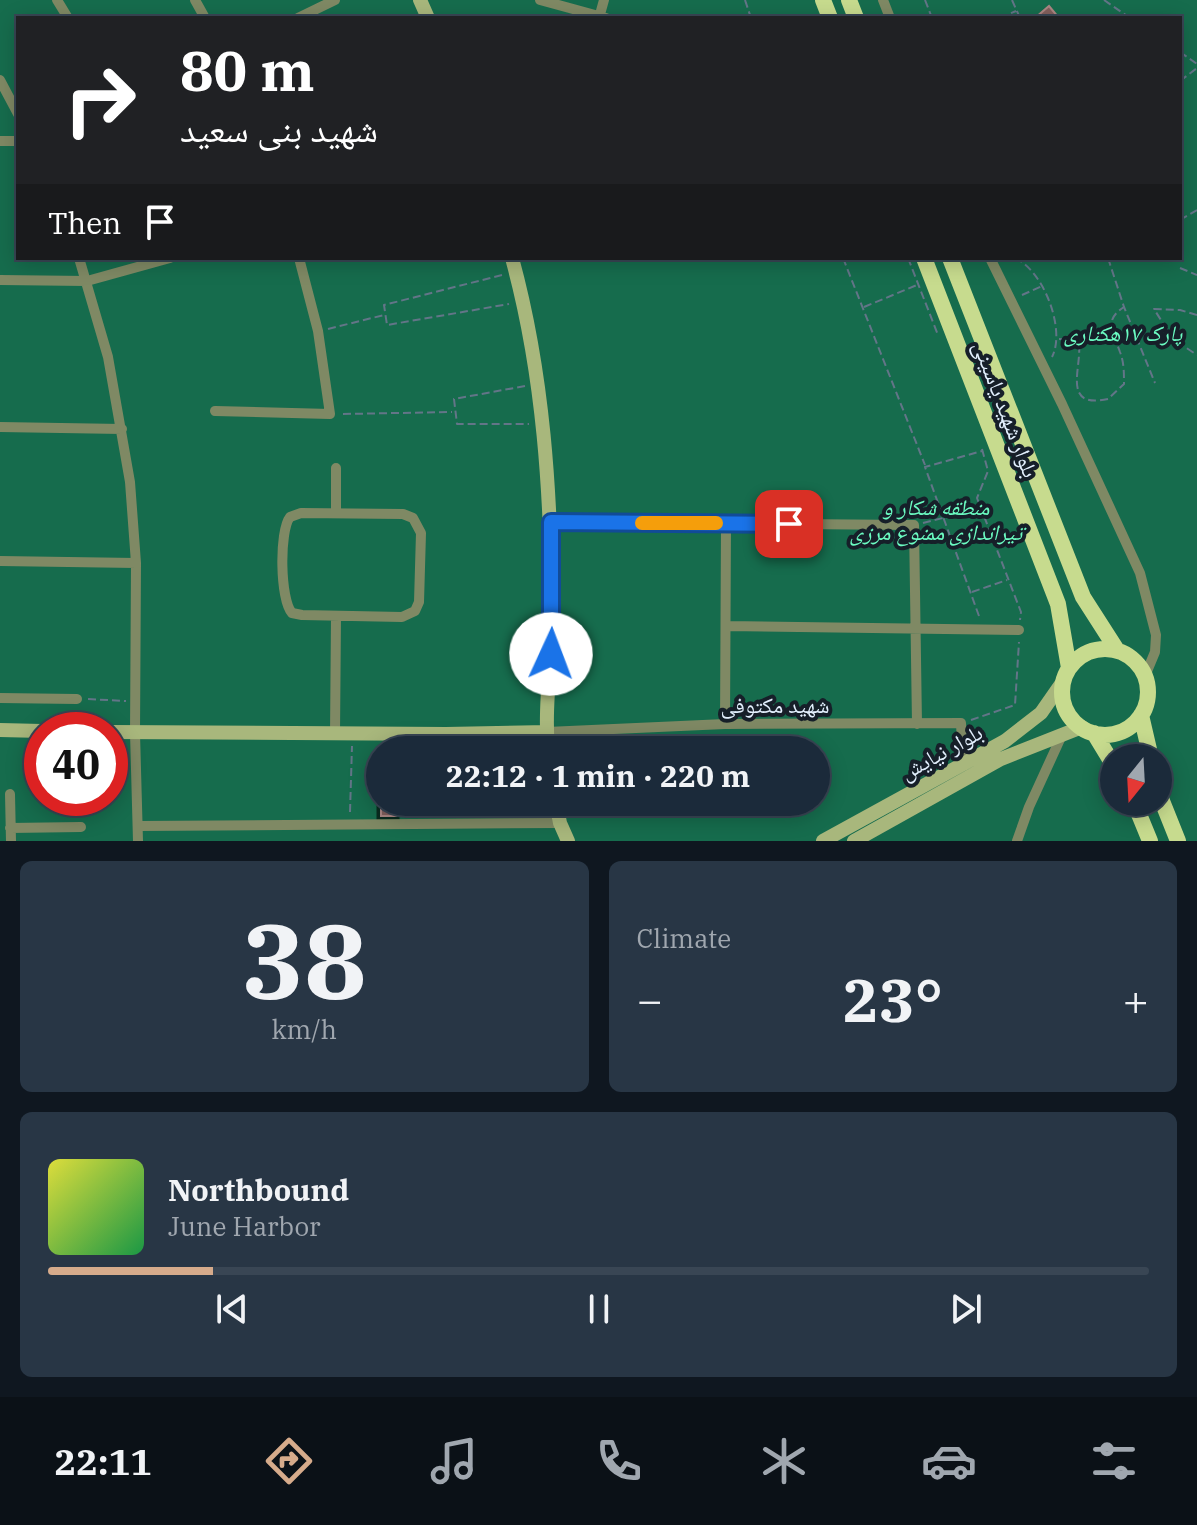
<!DOCTYPE html>
<meta charset="utf-8">
<style>
:root{--surface:#1b2a3a;--page:#283645;--text:#f1f3f6;--muted:#a0a7af;--line:#394654;--accent:#d6ab8b}
body{margin:0;font-family:"IBM Plex Serif","Noto Naskh Arabic",serif;background:var(--page);color:var(--text);height:100vh;display:flex;flex-direction:column;font-size:30px;white-space:nowrap}
*{box-sizing:border-box;margin:0}
p{font-size:26px;color:var(--muted)}
.icon{flex:none;width:44px;height:44px;fill:none;stroke:currentColor;stroke-width:2;stroke-linecap:round;stroke-linejoin:round}
.map{position:relative;height:841px;overflow:hidden}
.details{display:flex;flex-direction:column;gap:20px;padding:20px;background:#0f1720;flex:1}
.details>*{flex:none}
.top-card{position:absolute;left:16px;top:16px;width:1166px;height:244px;border-radius:0px;box-shadow:0 4px 20px #0003,0 0 0 2px var(--line);background:#202124;color:#fff;overflow:hidden}
.needle{width:52px;rotate:198deg}
.tools{position:absolute;left:1100px;top:744px;display:grid;gap:16px}
.tools a{display:grid;place-items:center;width:72px;height:72px;border-radius:50%;background:var(--surface);box-shadow:0 4px 20px #0003,0 0 0 2px var(--line);font-size:40px}
.speed{position:absolute;left:24px;top:712px;display:flex;gap:16px;font-size:40px;font-weight:700;text-align:center}
.speed>*{display:grid;place-content:center;width:104px;height:104px;border-radius:50%;background:var(--surface);box-shadow:0 4px 20px #0003,0 0 0 2px var(--line);line-height:1}
.speed .limit{border:12px solid #d22;background:#fff;color:#111}
.pin{position:absolute;display:grid;place-items:center;width:68px;height:68px;color:#fff;margin:-34px;border-radius:16px;box-shadow:0 4px 12px #0006}
.me{position:absolute;width:88px;margin:-44px;rotate:2deg;stroke-linejoin:round;filter:drop-shadow(0 0 6px #0008)}
.turn{display:flex;align-items:center;gap:28px;height:168px;padding:0 32px;font-size:36px}
.turn .icon{width:104px;height:104px;stroke-width:2.5}
.turn b{display:block;font-size:56px;line-height:68px}
.then{display:flex;align-items:center;height:76px;padding:0 32px;background:#0003;gap:16px;font-size:30px}
.big{font-size:60px;font-weight:700;line-height:1.1}
.details .tile{flex:1;display:flex;flex-direction:column;justify-content:center;gap:12px;min-width:0;padding:0 28px;border-radius:12px;background:var(--page)}
.details .dial{align-items:center;gap:0}
.dial b{font-size:104px;line-height:1}
.song{display:flex;align-items:center;gap:24px}
.cover{width:96px;height:96px;border-radius:12px;background:linear-gradient(135deg,hsl(60 70% 55%),hsl(140 70% 35%))}
.played{height:8px;border-radius:4px;background:linear-gradient(90deg,var(--accent) 15%,var(--line) 15%)}
.keys{display:flex;justify-content:space-around;direction:ltr}
.heat{display:flex;justify-content:space-between;align-items:center;font-size:44px;direction:ltr}
.details .tiles{flex:1;display:grid;gap:20px;grid-template-columns:1fr 1fr}
.tile:last-child{grid-column:span 2}
.trip{position:absolute;left:366px;top:736px;width:464px;height:80px;border-radius:40px;background:var(--surface);box-shadow:0 4px 20px #0003,0 0 0 2px var(--line);font-weight:700;line-height:80px;text-align:center}
.dock{display:flex;height:128px;justify-content:space-around;align-items:center;background:#0b1117;color:var(--muted)}
.dock .icon{width:56px;height:56px}
.dock .selected{color:var(--accent)}
.dock b{font-size:36px;color:var(--text)}
.map>svg:first-child{display:block}
.green{fill:#166c4d;fill-rule:evenodd}
.building{fill:#825f5c;stroke:#ac8683;stroke-width:2;filter:url(#shadow)}
.lines{fill:none;stroke-linecap:round;stroke-linejoin:round}
.path{stroke:#637588;stroke-width:2;stroke-dasharray:8 4;stroke-linecap:butt}
.street{stroke:#7f8964;stroke-width:10}
.secondary{stroke:#a8b77c;stroke-width:14}
.primary{stroke:#c7db8e;stroke-width:16}
.route-casing{stroke:#114b97;stroke-width:20}
.route{stroke:#1a73e8;stroke-width:14}
.slow{stroke:#f59e0b;stroke-width:14}
.labels{text-anchor:middle;stroke-width:8;stroke-linejoin:round;paint-order:stroke}
.park-label{font-size:22px;font-style:italic;fill:#6bfcc2;stroke:#161f29}
.street-label{font-size:22px;fill:#e3f0fe;stroke:#161f29}
</style>
<div class="map">
<svg width="1197" height="841" viewBox="0 0 1197 841">
<defs>
<filter id="shadow"><feDropShadow dx="-3.5" dy="3.5" stdDeviation="0" flood-color="#0009"/></filter>
</defs>
<rect width="100%" height="100%" fill="#24384e"/>
<path class="green" d="M 0,0 L 1197,0 L 1197,841 L 0,841 ZM 18,18 L 1180,18 L 1180,258 L 18,258 ZM 42,730 L 110,730 L 110,798 L 42,798 ZM 380,750 L 816,750 L 816,802 L 380,802 ZM 1114,758 L 1158,758 L 1158,802 L 1114,802 Z"/>
<path class="building" d="M 1049,6 L 1059,18 L 1035,18 Z
M 381,802 L 403,802 L 402,816 L 381,816 Z"/>
<g class="lines">
<path class="path" d="M 745,0 L 751,18
M 925,0 L 932,18
M 1012,0 L 1020,18
M 1104,0 L 1130,18
M 1000,18 L 1016,11
M 1180,52 L 1197,64
M 1180,81 L 1197,68
M 1180,220 L 1197,210
M 843,258 L 925,465
M 908,258 L 938,335
M 1015,258 C 1044,271 1066,330 1052,357
M 1108,258 L 1124,307 L 1155,383
M 1180,268 L 1197,275
M 502,275 L 384,305 L 387,325 L 509,304
M 1022,295 L 1042,286
M 864,307 L 917,285
M 1197,315 L 1180,310 L 1154,309 L 1173,339 L 1197,355
M 328,329 L 384,315
M 1059,339 L 1078,340 C 1085,362 1058,410 1108,399 L 1124,384 C 1124,373 1124,362 1120,352 C 1114,334 1102,321 1124,307
M 525,386 L 454,399 L 457,424 L 529,424
M 343,414 L 452,412
M 982,449 L 988,471 L 977,498 L 1021,612 L 1020,620
M 923,523 L 979,509
M 972,592 L 1007,580
M 979,616 L 925,467 L 982,451
M 88,699 L 126,701
M 971,720 L 1015,705 L 1019,642
M 350,812 L 352,746
M 445,812 L 445,802"/>
<path class="street" d="M 57,0 L 68,18
M 195,0 L 205,18
M 540,0 L 606,18
M 883,0 L 890,18
M 298,18 L 335,0
M 599,18 L 604,0
M 0,80 L 18,114
M 0,141 L 18,141
M 79,258 L 108,357 L 130,482 L 136,563 L 135,733 L 138,841
M 990,258 L 1062,404 L 1140,573 L 1156,635 L 1155,652 L 1145,676
M 0,280 L 87,281 L 170,258
M 215,411 L 330,414 L 318,331 L 299,258
M 0,427 L 122,429
M 301,513 L 403,514 L 413,518 L 421,533 L 419,602 L 415,611 L 402,617 L 302,615 L 292,613 C 280,600 279,531 290,517 Z
M 336,513 L 336,468
M 551,522 L 914,525 L 917,724
M 0,561 L 136,563
M 726,626 L 1019,630
M 0,698 L 77,699
M 725,724 L 726,523
M 547,732 L 725,724 L 961,723 L 963,765
M 335,734 L 336,616
M 10,794 L 11,841
M 557,807 L 694,803
M 138,826 L 560,823
M 10,828 L 81,827
M 1017,841 L 1029,807 L 1062,735"/>
<path class="secondary" d="M 420,0 L 428,18
M 512,258 C 544,375 551,495 552,616 C 552,660 544,705 548,750
M 0,730 L 42,731
M 110,732 L 446,734 L 547,732
M 556,802 L 560,823 L 568,841
M 823,841 L 1005,741 L 1041,713 L 1064,680
M 854,841 L 1001,759 L 1082,727"/>
<path class="primary" d="M 823,0 L 830,18
M 849,0 L 856,18
M 924,258 L 1058,604 L 1069,668
M 950,258 L 1083,597 L 1117,650
M1062 692a43 43 0 1 1 86 0a43 43 0 1 1-86 0Z
M 1141,715 L 1151,758
M 1094,733 L 1114,766
M 1158,791 L 1178,841
M 1134,802 L 1150,841"/>
</g>
<g class="lines">
<g class="route-casing">
<path id="route" d="M 551,654 L 551,522 L 789,524"/>
</g>
<use href="#route" class="route"/>
<path class="slow" d="M 642,523 L 716,523"/>
</g>
<g class="labels">
<g class="park-label">
<text x="1123" y="341">پارک ۱۷هکتاری</text>
<text x="936" y="515">منطقه شکار و<tspan x="936" dy="25">تیراندازی ممنوع مرزی</tspan></text>
</g>
<g class="street-label">
<text transform="translate(1006 409) rotate(69)" y="8">بلوار شهید یاسینی</text>
<text x="775" y="713">شهید مکتوفی</text>
<text transform="translate(941 752) rotate(-29)" y="8">بلوار نیایش</text>
</g>
</g>
</svg>
<div class="tools">
<a><svg class="needle" viewBox="-14 -14 28 28"><path d="M0-13l5 13h-10z" fill="#e53935"/><path d="M0 13l5-13h-10z" fill="#a0a7af"/></svg></a>
</div>
<div class="speed"><div class="limit">40</div></div>
<div class="pin" style="left:789px;top:524px;background:#d93025"><svg class="icon" aria-label="arrive" viewBox="0 0 24 24"><path d="M6 21V4h12l-3 4 3 4H6"/></svg></div>
<svg class="me" style="left:551px;top:654px" viewBox="-20 -20 40 40"><circle r="19" fill="#fff"/><path d="M0-13L10 11 0 6-10 11z" fill="#1a73e8"/></svg>
<div class="trip">22:12 · 1 min · 220 m</div>
<div class="top-card">
<div class="turn"><svg class="icon" aria-label="right" viewBox="0 0 24 24"><path d="M7 20v-9h11M14 6l5 5-5 5"/></svg><div><b>80 m</b>شهید بنی سعید</div></div>
<div class="then">Then<svg class="icon" aria-label="arrive" viewBox="0 0 24 24"><path d="M6 21V4h12l-3 4 3 4H6"/></svg></div>
</div>
</div>
<section class="details">
<div class="tiles">
<div class="tile dial"><b>38</b><p>km/h</p></div>
<div class="tile"><p>Climate</p>
<div class="heat"><a>−</a><b class="big">23°</b><a>+</a></div>
</div>
<div class="tile">
<div class="song"><i class="cover"></i><div><b>Northbound</b><p>June Harbor</p></div></div>
<div class="played"></div>
<div class="keys"><svg class="icon" aria-label="previous" viewBox="0 0 24 24"><path d="M18 5L8 12l10 7zM5 5v14"/></svg><svg class="icon" aria-label="pause" viewBox="0 0 24 24"><path d="M8 5v14M16 5v14"/></svg><svg class="icon" aria-label="next" viewBox="0 0 24 24"><path d="M6 5l10 7-10 7zM19 5v14"/></svg></div>
</div>
</div>
</section>
<nav class="dock">
<b>22:11</b>
<svg class="icon selected" aria-label="directions" viewBox="0 0 24 24"><path d="M12 3l9 9-9 9-9-9zM9 14v-3h6M13 9l2 2-2 2"/></svg>
<svg class="icon" aria-label="music" viewBox="0 0 24 24"><path d="M9 18V5l10-2v13"/><circle cx="6" cy="18" r="3"/><circle cx="16" cy="16" r="3"/></svg>
<svg class="icon" aria-label="phone" viewBox="0 0 24 24"><path d="M5 4h4l2 5-3 2q2 4 5 5l2-3 5 2v4C11 20 4 13 5 4z"/></svg>
<svg class="icon" aria-label="climate" viewBox="0 0 24 24"><path d="M12 3v18M4 7l16 10M4 17L20 7"/></svg>
<svg class="icon" aria-label="car" viewBox="0 0 24 24"><path d="M5 17H2v-5l4-1 3-4h7l3 4 3 1v5h-3M9 17h6M6 11h13"/><circle cx="7" cy="17" r="2"/><circle cx="17" cy="17" r="2"/></svg>
<svg class="icon" aria-label="filters" viewBox="0 0 24 24"><path d="M4 7h16M4 17h16"/><circle cx="9" cy="7" r="2"/><circle cx="15" cy="17" r="2"/></svg>
</nav>
